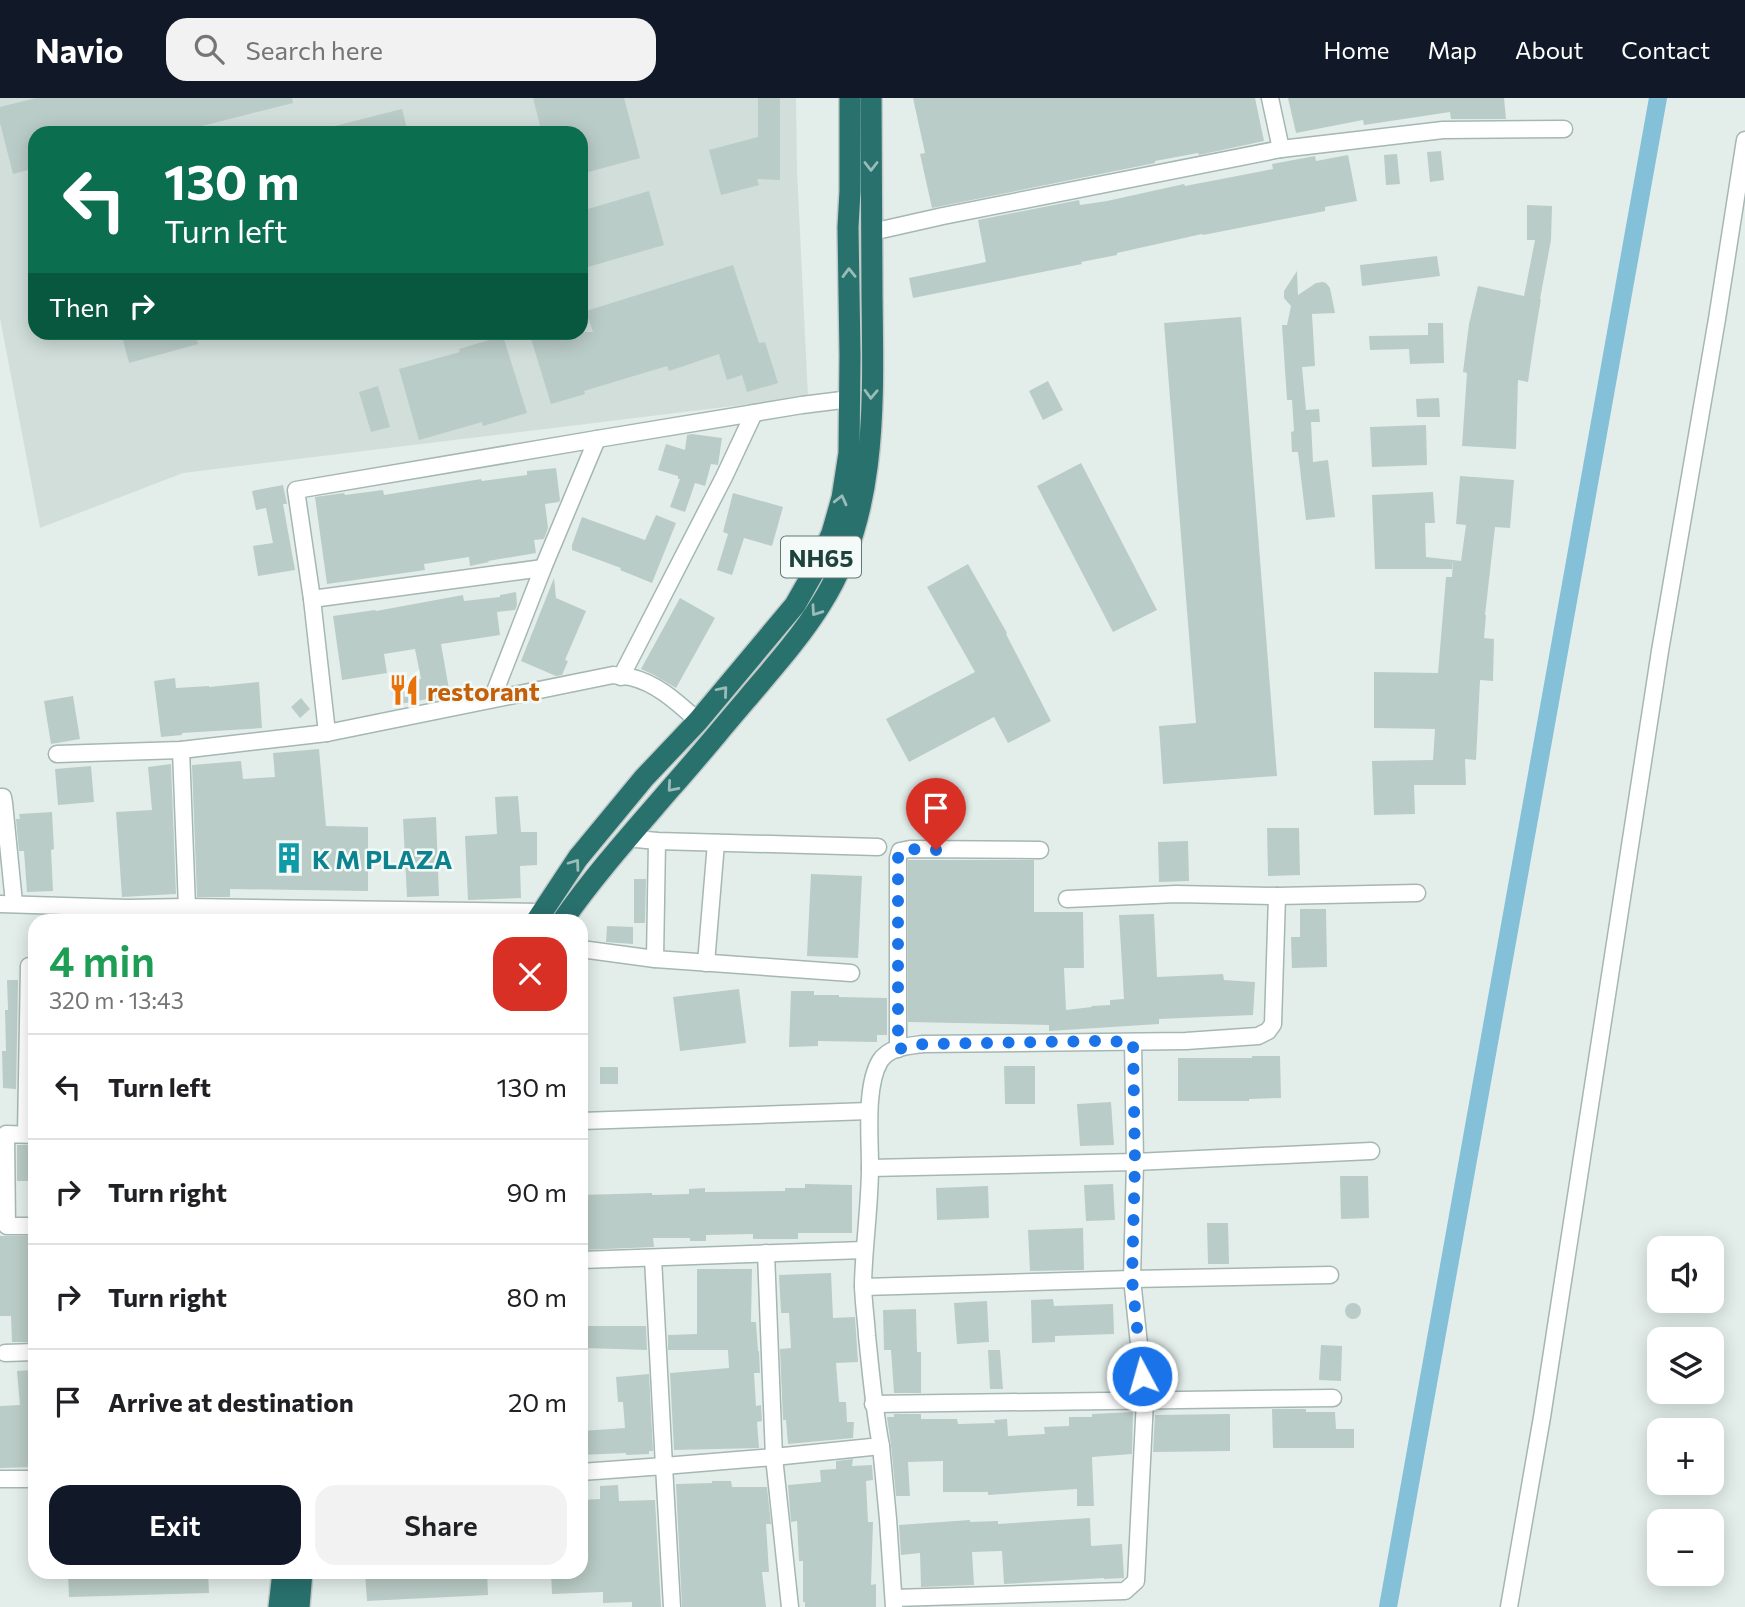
<!DOCTYPE html>
<meta charset="utf-8">
<style>
body{margin:0;font-family:Commissioner,sans-serif;background:#f2f2f2;color:#202124;height:100vh;display:flex;flex-direction:column;font-size:26px;white-space:nowrap}
*{box-sizing:border-box;margin:0}
p{font-size:23px;color:#757577}
.icon{flex:none;width:38px;height:38px;fill:none;stroke:currentColor;stroke-width:2;stroke-linecap:round;stroke-linejoin:round}
.map{position:relative;flex:1;overflow:hidden}
.panel{position:absolute;left:28px;top:816px;width:560px;height:665px;display:flex;flex-direction:column;background:#fff;border-radius:21px;box-shadow:0 4px 18px #0003}
.panel>*{flex:none}
.guide{position:absolute;left:28px;top:28px;width:560px;height:214px;border-radius:21px;box-shadow:0 4px 18px #0003;background:#0b6e4f;color:#fff;overflow:hidden}
.buttons{position:absolute;left:1647px;top:1138px;display:grid;gap:14px}
.buttons a{display:grid;place-items:center;width:77px;height:77px;border-radius:14px;background:#fff;box-shadow:0 4px 18px #0003;font-size:35px}
.pin{position:absolute;display:grid;place-items:center;width:60px;height:60px;color:#fff;margin:-72px -30px;border-radius:50% 50% 50% 0;rotate:-45deg;box-shadow:0 0 7px #0007}
.pin .icon{rotate:45deg}
.me{position:absolute;width:77px;margin:-38px;rotate:354deg;stroke-linejoin:round;filter:drop-shadow(0 0 5px #0008)}
.turn{display:flex;align-items:center;gap:24px;height:147px;padding:0 21px;font-size:32px}
.turn .icon{width:91px;height:91px;stroke-width:2.5}
.turn b{display:block;font-size:49px;line-height:60px}
.then{display:flex;align-items:center;height:66px;padding:0 21px;background:#0003;gap:14px;font-size:26px}
.round{display:grid;place-items:center;flex:none;width:74px;height:74px;border-radius:21px;background:#f2f2f2}
.head{display:flex;align-items:center;justify-content:space-between;height:119px;padding:0 21px}
h1{font-size:42px;font-weight:600;line-height:52px;color:#1e9e55}
.primary-button{display:flex;gap:14px;margin-top:auto;padding:14px 21px}
.primary-button a{flex:1;height:80px;border-radius:21px;background:#111827;color:#fff;font-size:28px;font-weight:600;line-height:80px;text-align:center}
.primary-button a+a{background:#f2f2f2;color:#202124}
ul{padding:0;list-style:none}
li{display:flex;align-items:center;gap:21px;height:105px;padding:0 21px;border-top:2px solid #e0e0e0}
li div{flex:1}
li b{display:block;font-size:26px}
li em{font-style:normal}
header{display:flex;align-items:center;gap:42px;box-sizing:border-box;height:98px;padding:0 35px;background:#111827;color:#fff}
header strong{font-size:33px}
nav{display:flex;gap:38px;margin-inline-start:auto;font-size:24px}
.search{width:490px;height:63px;background:#f2f2f2;display:flex;align-items:center;gap:18px;box-sizing:border-box;padding:0 24px;border-radius:21px;color:#757577;font-size:26px}
.map>svg:first-child{display:block}
</style>
<header>
<strong>Navio</strong>
<div class="search"><svg class="icon" aria-label="search" viewBox="0 0 24 24"><circle cx="10" cy="10" r="6"/><path d="M15 15l6 6"/></svg>Search here</div>
<nav><a>Home</a><a>Map</a><a>About</a><a>Contact</a></nav>
</header>
<div class="map">
<svg width="1745" height="1509" viewBox="0 0 1745 1509">
<rect width="100%" height="100%" fill="#e3eeeb"/>
<!-- built -->
<path fill="#d1deda" fill-rule="evenodd" d="M0,0H796L797,73L808,299L183,375L40,430L0,220ZM35,35H581V234H35Z"/>
<g fill="none" stroke-linecap="round" stroke-linejoin="round">
<!-- canal -->
<polyline stroke="#85c0d9" stroke-width="18" points="1388,1509 1658,0"/>
</g>
<!-- building -->
<g fill="#baccc7">
<polygon points="36,0 292,0 293,5 174,35 35,35 35,70 13,76 0,25 0,9"/>
<polygon points="533,0 624,0 640,60 581,76 581,35 542,35"/>
<polygon points="758,0 780,0 780,82 757,81 759,87 721,97 709,52 758,39"/>
<polygon points="913,0 1255,0 1264,43 1199,57 1198,55 1155,63 1155,65 932,110 920,56 925,55"/>
<polygon points="1288,0 1504,0 1506,21 1451,21 1450,14 1364,27 1363,22 1296,35"/>
<polygon points="402,11 408,35 327,35 327,30"/>
<polygon points="1441,53 1444,82 1430,84 1427,54"/>
<polygon points="1397,56 1400,86 1386,87 1384,57"/>
<polygon points="1348,57 1357,103 1325,109 1325,113 1203,137 1202,136 1117,155 1117,157 1081,164 1082,166 913,200 909,180 986,164 978,122 1079,102 1080,107 1107,103 1184,86 1185,88 1273,71 1272,66 1315,58 1316,63"/>
<polygon points="649,93 664,147 581,171 581,113"/>
<polygon points="1527,107 1552,108 1551,142 1540,201 1541,201 1535,236 1528,284 1518,282 1516,351 1462,348 1467,275 1463,274 1469,226 1478,188 1524,198 1535,142 1527,142"/>
<polygon points="1437,158 1440,178 1362,188 1360,167"/>
<polygon points="733,167 759,245 765,244 778,285 747,294 742,277 727,282 719,256 669,273 667,268 584,293 585,296 551,306 529,234 593,234 586,213"/>
<polygon points="1297,173 1298,197 1316,185 1323,184 1326,185 1330,190 1335,215 1312,216 1315,268 1302,269 1306,312 1319,311 1320,324 1311,324 1313,364 1328,362 1335,419 1306,422 1298,354 1292,354 1291,334 1294,333 1292,302 1287,302 1282,227 1287,227 1291,208 1284,200 1284,193"/>
<polygon points="1241,219 1277,678 1163,686 1159,628 1196,625 1164,225"/>
<polygon points="1428,225 1443,225 1444,265 1410,266 1409,251 1370,252 1369,238 1428,237"/>
<polygon points="121,234 195,234 198,246 129,265"/>
<polygon points="503,238 527,315 483,328 482,324 419,342 399,271 460,254 459,251"/>
<polygon points="1048,283 1063,312 1043,322 1029,293"/>
<polygon points="378,288 390,329 371,334 359,294"/>
<polygon points="1439,300 1440,319 1417,319 1416,301"/>
<polygon points="1426,327 1427,367 1372,369 1370,329"/>
<polygon points="692,336 722,340 718,367 711,366 705,388 695,385 685,414 670,409 680,381 678,381 678,378 658,372 666,346 685,352 687,337"/>
<polygon points="1081,365 1157,512 1113,534 1037,388"/>
<polygon points="556,370 560,402 559,404 545,406 548,430 544,441 534,442 536,455 488,463 489,464 470,468 469,459 424,466 425,472 327,486 315,399 344,395 345,397 383,392 384,397 481,381 482,383 527,377 527,373"/>
<polygon points="1460,378 1514,382 1510,430 1495,429 1485,517 1486,517 1484,540 1494,541 1493,583 1480,582 1476,662 1465,661 1466,687 1414,687 1415,716 1374,717 1372,663 1433,662 1435,631 1374,630 1374,574 1438,575 1446,479 1452,479 1453,462 1461,463 1466,427 1456,426"/>
<polygon points="283,387 287,406 283,406 295,472 258,478 253,448 273,445 266,410 256,412 252,393"/>
<polygon points="1433,394 1435,425 1425,425 1426,459 1453,462 1452,471 1375,471 1372,397"/>
<polygon points="733,395 783,409 772,448 744,440 732,477 717,472 728,436 723,434"/>
<polygon points="656,417 676,425 652,485 620,472 621,470 572,452 572,447 582,419 645,442"/>
<polygon points="968,466 1007,535 1006,536 1051,623 1008,645 994,619 909,664 886,621 975,574 927,489"/>
<polygon points="554,480 556,500 586,513 565,562 568,563 562,577 556,578 521,563"/>
<polygon points="516,494 517,507 515,512 497,514 500,537 441,546 450,597 394,607 390,585 421,581 415,551 384,556 387,575 342,582 333,518 375,512 376,513 463,497 464,503 500,499 500,497"/>
<polygon points="680,500 715,520 676,590 654,577 641,571"/>
<polygon points="175,580 176,590 209,588 209,589 259,584 262,630 182,635 182,637 161,639 154,583"/>
<polygon points="73,598 80,641 51,646 44,603"/>
<polygon points="301,600 310,611 300,620 291,609"/>
<polygon points="319,651 326,728 368,729 368,793 230,791 230,799 197,799 192,667 241,663 243,681 275,679 273,655"/>
<polygon points="171,666 176,796 122,799 116,714 152,712 148,669"/>
<polygon points="91,668 94,704 58,707 55,671"/>
<polygon points="518,698 521,734 537,734 537,767 520,768 521,800 468,802 465,738 497,736 495,699"/>
<polygon points="52,714 54,751 51,752 53,793 27,794 24,753 19,753 16,721 20,721 19,716"/>
<polygon points="436,719 439,798 407,799 403,721"/>
<polygon points="1267,730 1299,730 1300,777 1268,778"/>
<polygon points="1188,743 1189,783 1159,784 1158,744"/>
<polygon points="908,762 1034,762 1034,814 1083,814 1084,870 1064,870 1066,912 1092,909 1091,908 1110,907 1110,902 1124,901 1119,817 1154,816 1157,879 1223,876 1224,882 1255,884 1253,917 1159,921 1159,926 1049,933 1049,927 908,924"/>
<polygon points="811,776 862,778 858,860 807,858"/>
<polygon points="634,781 646,781 645,825 634,825"/>
<polygon points="1300,811 1326,811 1327,869 1292,870 1291,839 1300,839"/>
<polygon points="607,828 633,829 633,846 606,844"/>
<polygon points="7,882 18,882 16,991 3,990 2,953 6,953 5,912 8,912"/>
<polygon points="739,891 746,945 680,953 673,899"/>
<polygon points="791,893 814,893 814,897 839,897 839,899 887,900 887,937 877,937 877,944 818,943 818,948 789,949"/>
<polygon points="1252,958 1280,958 1281,1000 1249,1001 1249,1003 1178,1003 1178,960 1252,960"/>
<polygon points="1004,968 1035,968 1035,1006 1005,1006"/>
<rect x="600" y="969" width="18" height="17"/>
<polygon points="1111,1004 1114,1047 1080,1048 1077,1006"/>
<rect x="17" y="1047" width="18" height="36"/>
<polygon points="1340,1078 1368,1078 1369,1120 1341,1121"/>
<polygon points="805,1086 852,1087 852,1135 798,1135 798,1141 753,1141 753,1136 706,1137 706,1143 690,1143 690,1140 653,1140 654,1149 581,1152 581,1097 652,1095 652,1097 689,1096 689,1091 705,1090 705,1094 785,1093 785,1090 805,1090"/>
<polygon points="1113,1086 1115,1122 1086,1123 1084,1087"/>
<polygon points="988,1088 989,1120 937,1122 936,1090"/>
<polygon points="1207,1125 1228,1125 1229,1166 1208,1166"/>
<polygon points="1083,1130 1084,1172 1030,1173 1028,1132"/>
<polygon points="0,1138 33,1138 34,1166 31,1166 31,1244 12,1244 11,1218 0,1218"/>
<polygon points="697,1171 752,1171 751,1224 756,1224 758,1253 759,1253 760,1275 754,1275 756,1308 761,1307 762,1323 757,1324 759,1350 674,1352 670,1275 729,1270 728,1252 668,1252 668,1237 697,1236"/>
<polygon points="831,1175 833,1220 855,1219 858,1264 836,1265 839,1304 846,1304 847,1324 854,1324 853,1340 788,1346 786,1322 783,1322 780,1251 791,1250 789,1215 781,1215 779,1177"/>
<polygon points="1053,1201 1054,1208 1113,1206 1114,1236 1055,1238 1055,1244 1032,1245 1031,1202"/>
<polygon points="987,1203 989,1244 957,1246 954,1205"/>
<circle cx="1353" cy="1213" r="8"/>
<polygon points="916,1211 917,1254 921,1254 921,1295 894,1295 891,1252 884,1252 883,1212"/>
<polygon points="584,1228 646,1228 647,1252 584,1250"/>
<polygon points="1321,1247 1342,1248 1341,1283 1319,1282"/>
<polygon points="988,1252 1000,1252 1003,1291 990,1291"/>
<polygon points="33,1272 35,1297 35,1369 0,1370 0,1308 20,1307 17,1273"/>
<polygon points="649,1276 653,1353 649,1353 649,1356 626,1357 626,1355 581,1357 581,1333 625,1330 623,1304 618,1304 616,1279"/>
<polygon points="1272,1311 1306,1311 1306,1314 1335,1314 1336,1331 1354,1331 1354,1350 1273,1350"/>
<polygon points="1133,1314 1132,1356 1092,1359 1094,1408 1077,1408 1077,1391 988,1397 988,1394 943,1394 943,1363 908,1364 910,1398 896,1398 891,1347 887,1319 894,1319 894,1316 921,1316 921,1321 957,1321 958,1326 995,1325 994,1322 1007,1321 1008,1338 1045,1336 1044,1329 1069,1328 1069,1319 1092,1319 1092,1316"/>
<polygon points="1230,1316 1230,1353 1153,1354 1155,1317"/>
<polygon points="853,1361 852,1368 872,1367 873,1382 866,1383 868,1424 873,1424 871,1487 876,1486 876,1509 805,1509 805,1504 803,1504 803,1463 799,1463 797,1423 791,1424 788,1387 821,1384 820,1372 836,1371 836,1363"/>
<polygon points="712,1383 731,1383 732,1389 767,1389 771,1426 766,1426 769,1474 762,1474 766,1509 682,1509 676,1386 712,1385"/>
<polygon points="618,1387 619,1403 655,1402 661,1509 632,1509 632,1504 603,1505 603,1494 552,1496 551,1474 581,1474 581,1402 600,1401 600,1388"/>
<polygon points="1090,1420 1091,1448 1122,1446 1124,1480 1104,1481 1104,1480 1004,1486 1002,1453 972,1454 974,1487 921,1489 920,1455 901,1457 899,1427 970,1422 970,1424 998,1423 998,1426"/>
<polygon points="68,1474 208,1474 209,1495 69,1499"/>
<polygon points="365,1474 487,1474 488,1497 367,1503"/>
</g>
<g fill="none" stroke-linecap="round" stroke-linejoin="round">
<defs>
<g id="minor">
<polyline points="1270,0 1281,51"/>
<polyline points="872,134 943,118 1281,51 1443,32 1564,31"/>
<polyline points="597,341 802,307 850,301"/>
<polyline points="312,501 543,470"/>
<polyline points="621,579 724,379 754,315"/>
<polyline points="327,635 312,501 296,392 597,341 543,470 492,601"/>
<polyline points="181,652 187,809"/>
<path d="M57,656L181,652L327,635L613,577C619,578 625,578 630,579C657,585 678,605 698,623"/>
<polyline points="0,699 3,699 4,705 14,805"/>
<polyline points="626,740 657,743 878,749"/>
<polyline points="1067,801 1176,796 1277,798 1417,795"/>
<polyline points="0,806 127,810 187,809 541,814"/>
<polyline points="581,851 655,861 851,875"/>
<polyline points="655,861 657,743"/>
<polyline points="706,865 716,745"/>
<polyline points="898,951 898,760 900,753 910,751 1040,752"/>
<polyline points="581,1023 869,1013"/>
<polyline points="26,1036 29,868 35,868"/>
<polyline points="35,1037 6,1036 7,1128 35,1128"/>
<polyline points="870,1070 1135,1064 1371,1053"/>
<polyline points="766,1155 774,1359 790,1509"/>
<path d="M653,1160L664,1368L774,1359L881,1348C874,1312 871,1275 867,1238C866,1220 863,1202 863,1185C864,1146 870,1107 870,1068C870,1039 865,988 880,963C889,949 908,948 923,946L1186,943L1258,938L1268,933L1273,926L1277,798"/>
<polyline points="581,1162 864,1152"/>
<polyline points="863,1189 1132,1181 1330,1177"/>
<polyline points="5,1255 35,1254"/>
<polyline points="873,1306 1333,1300"/>
<polyline points="881,1348 888,1421 894,1509"/>
<polyline points="581,1374 664,1368 672,1509"/>
<polyline points="0,1381 35,1381"/>
<polyline points="894,1500 1125,1493 1136,1483 1145,1302 1132,1181 1135,1064 1133,944"/>
<polyline points="1509,1509 1542,1319 1660,553 1717,221 1745,42"/>
</g>
<g id="highway">
<polyline points="537,822 578,760 644,680 698,623 795,507 816,470 832,435 842,400 849,355 850,257 848,129 850,93 850,0"/>
<path d="M563,822C596,775 633,734 670,691C696,662 721,631 746,602C772,571 800,540 821,506C879,415 873,300 872,196C872,131 871,65 871,0"/>
<polyline points="279,1509 283,1474"/>
<polyline points="299,1509 302,1474"/>
</g>
</defs>
<!-- minor casing -->
<use href="#minor" stroke="#a5b7b3" stroke-width="19"/>
<!-- highway casing -->
<use href="#highway" stroke="#c1cac9" stroke-width="24"/>
<!-- minor -->
<use href="#minor" stroke="#fff" stroke-width="16"/>
<!-- highway -->
<use href="#highway" stroke="#29716d" stroke-width="21"/>
</g>
<!-- one-way arrows -->
<defs><path id="oneway-chevron" d="M-2-3.5L2.5 0L-2 3.5" fill="none" stroke-width="1.6" stroke-linecap="round" stroke-linejoin="round" transform="scale(1.75)"/></defs>
<g stroke="#99bcb9">
<use href="#oneway-chevron" transform="translate(871 68) rotate(90)"/>
<use href="#oneway-chevron" transform="translate(849 175) rotate(-91)"/>
<use href="#oneway-chevron" transform="translate(871 296) rotate(92)"/>
<use href="#oneway-chevron" transform="translate(841 402) rotate(-76)"/>
<use href="#oneway-chevron" transform="translate(816 513) rotate(125)"/>
<use href="#oneway-chevron" transform="translate(723 593) rotate(-50)"/>
<use href="#oneway-chevron" transform="translate(672 689) rotate(131)"/>
<use href="#oneway-chevron" transform="translate(575 766) rotate(-54)"/>
</g>
<g fill="none" stroke-linecap="round" stroke-linejoin="round">
<!-- route -->
<polyline stroke="#1a73e8" stroke-width="12" stroke-dasharray="0 21.6" points="936,752 910,751 900,753 898,760 898,951 923,946 1100,943 1133,944 1135,1064 1132,1181 1142,1278"/>
</g>
<!-- icons -->
<defs>
<symbol id="restaurant-bare" viewBox="-9 -9 18 18"><path d="M-5-6h1v4h1v-4h1v4h1v-4h1v5L-1.5 .5V6h-2V.5L-5-1ZM5-6V6H3V1.5H1.5Q1.5-4 5-6Z" fill="#e8710a" stroke="#f4faf8" stroke-width="2.5" paint-order="stroke"/></symbol>
<symbol id="building-bare" viewBox="-9 -9 18 18"><path d="M-4-6H4V6H1V3H-1V6H-4ZM-2.5-4.3h1.7v1.8h-1.7ZM.8-4.3h1.7v1.8H.8ZM-2.5-1h1.7V.8h-1.7ZM.8-1h1.7V.8H.8Z" fill="#0f9aa8" stroke="#f4faf8" stroke-width="2.5" paint-order="stroke"/></symbol>
</defs>
<g fill-rule="evenodd">
<use href="#restaurant-bare" x="382" y="570" width="44" height="44"/>
<use href="#building-bare" x="267" y="738" width="44" height="44"/>
</g>
<g text-anchor="middle" dominant-baseline="central" stroke-width="5" stroke-linejoin="round" paint-order="stroke">
<!-- shield labels -->
<rect fill="#f4faf8" stroke="#607975" stroke-width="2" x="781" y="438.5" width="80" height="41" rx="5"/>
<g font-size="24" font-weight="bold" fill="#20423d">
<text x="821" y="459">NH65</text>
</g>
<!-- food labels -->
<g font-size="26" font-weight="bold" fill="#c56008" stroke="#f4faf8" text-anchor="start">
<text x="427" y="592">restorant</text>
</g>
<!-- culture labels -->
<g font-size="26" font-weight="bold" fill="#0d838f" stroke="#f4faf8" text-anchor="start">
<text x="312" y="760">K M PLAZA</text>
</g>
</g>
</svg>
<div class="buttons">
<a><svg class="icon" aria-label="sound" viewBox="0 0 24 24"><path d="M4 9h4l5-4v14l-5-4H4zM17 9q2 3 0 6"/></svg></a>
<a><svg class="icon" aria-label="layers" viewBox="0 0 24 24"><path d="M12 4l9 5-9 5-9-5zM3 14l9 5 9-5"/></svg></a>
<a>+</a>
<a>−</a>
</div>
<div class="pin" style="left:936px;top:752px;background:#d93025"><svg class="icon" aria-label="arrive" viewBox="0 0 24 24"><path d="M6 21V4h12l-3 4 3 4H6"/></svg></div>
<svg class="me" style="left:1142px;top:1278px" viewBox="-20 -20 40 40"><circle r="17" fill="#1a73e8" stroke="#fff" stroke-width="3"/><path d="M0-11L8 9 0 5-8 9z" fill="#fff"/></svg>
<div class="guide">
<div class="turn"><svg class="icon" aria-label="left" viewBox="0 0 24 24"><path d="M17 20v-9H6M10 6l-5 5 5 5"/></svg><div><b>130 m</b>Turn left</div></div>
<div class="then">Then<svg class="icon" aria-label="right" viewBox="0 0 24 24"><path d="M7 20v-9h11M14 6l5 5-5 5"/></svg></div>
</div>
<section class="panel">
<div class="head"><div><h1>4 min</h1><p>320 m · 13:43</p></div><a class="round" style="background:#d93025;color:#fff"><svg class="icon" aria-label="close" viewBox="0 0 24 24"><path d="M6 6l12 12M18 6L6 18"/></svg></a></div>
<ul>
<li><svg class="icon" aria-label="left" viewBox="0 0 24 24"><path d="M17 20v-9H6M10 6l-5 5 5 5"/></svg><div><b>Turn left</b></div><em>130 m</em></li>
<li><svg class="icon" aria-label="right" viewBox="0 0 24 24"><path d="M7 20v-9h11M14 6l5 5-5 5"/></svg><div><b>Turn right</b></div><em>90 m</em></li>
<li><svg class="icon" aria-label="right" viewBox="0 0 24 24"><path d="M7 20v-9h11M14 6l5 5-5 5"/></svg><div><b>Turn right</b></div><em>80 m</em></li>
<li><svg class="icon" aria-label="arrive" viewBox="0 0 24 24"><path d="M6 21V4h12l-3 4 3 4H6"/></svg><div><b>Arrive at destination</b></div><em>20 m</em></li>
</ul>
<div class="primary-button"><a>Exit</a><a>Share</a></div>
</section>
</div>
